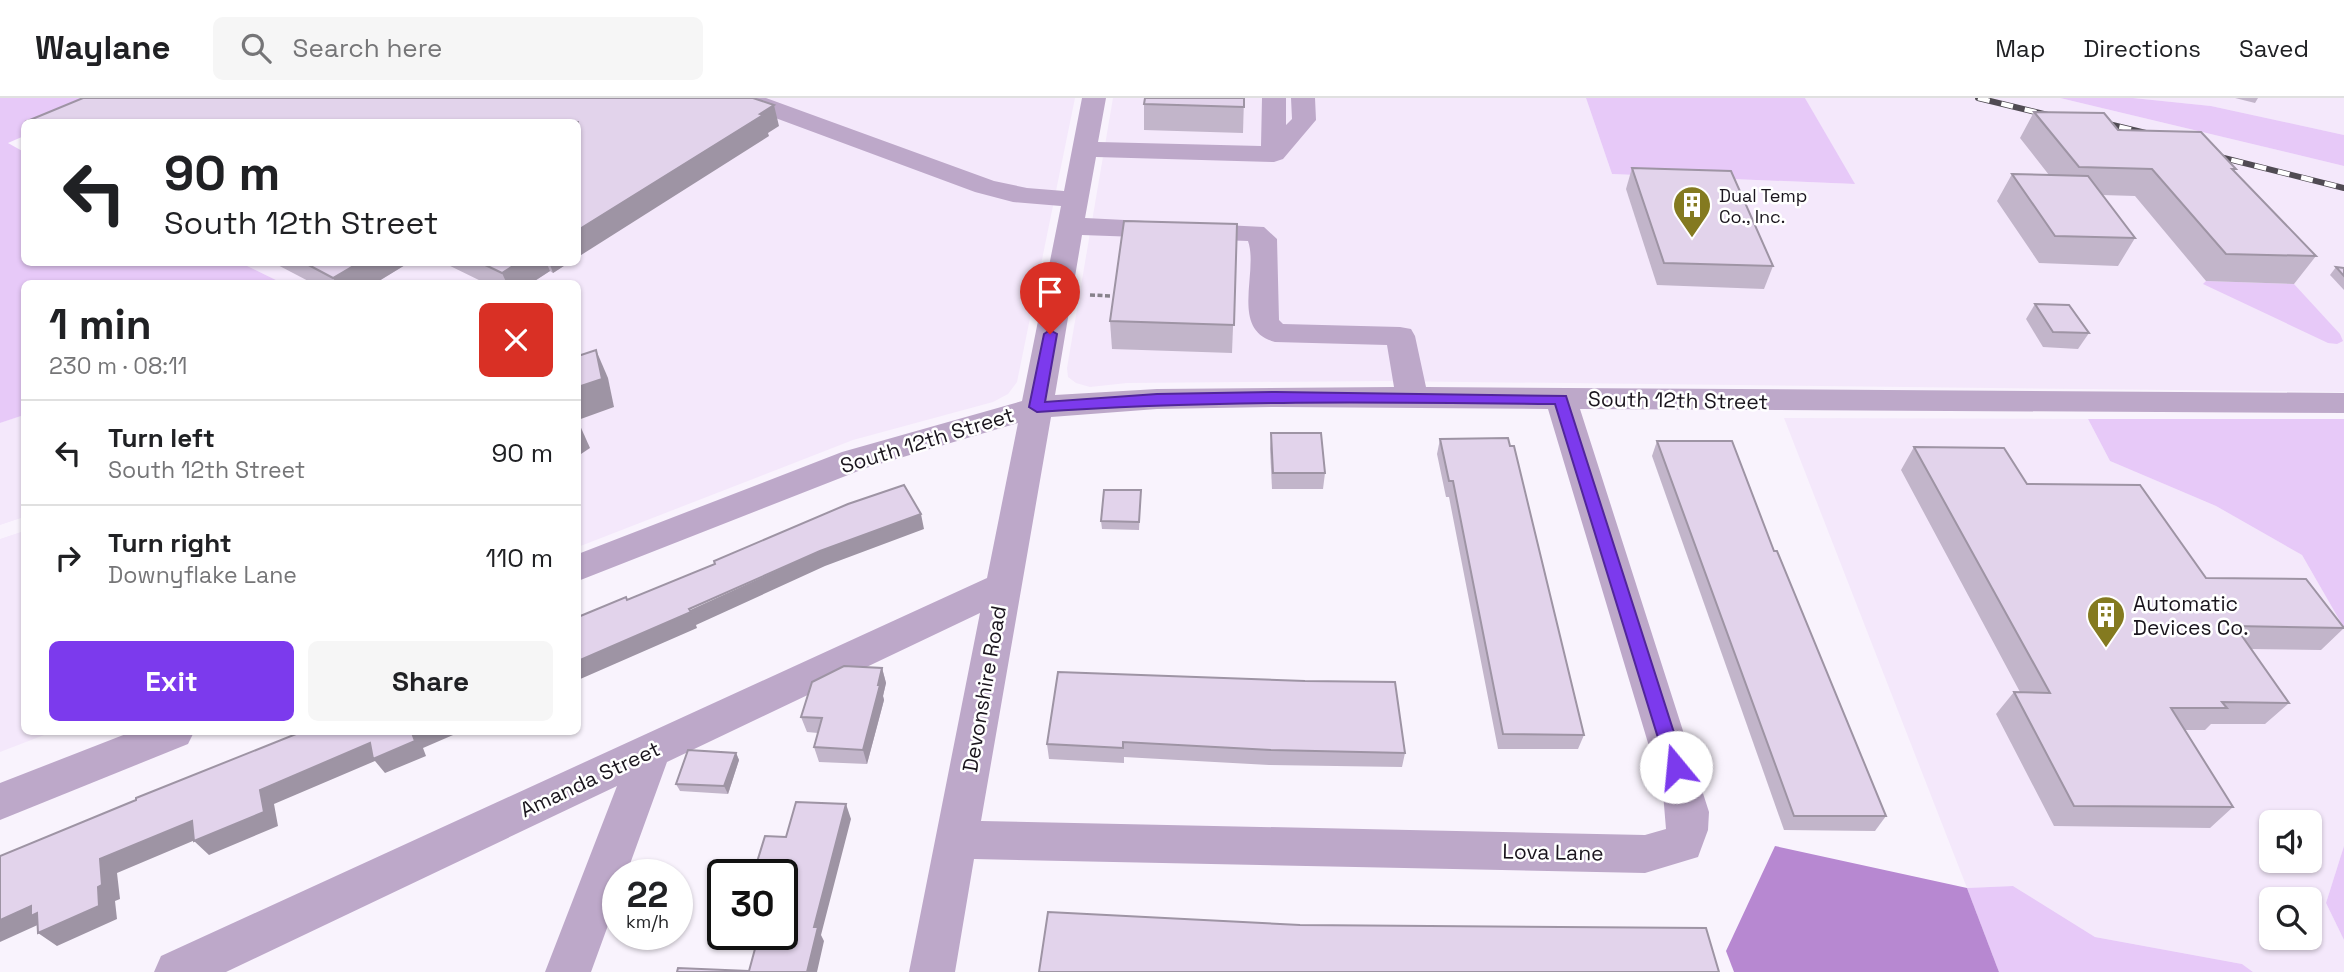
<!DOCTYPE html>
<meta charset="utf-8">
<style>
body{margin:0;font-family:"Space Grotesk",sans-serif;background:#f6f6f6;color:#202124;height:100vh;display:flex;flex-direction:column;font-size:26px;white-space:nowrap}
*{box-sizing:border-box;margin:0}
p{font-size:23px;color:#757577}
.icon{flex:none;width:38px;height:38px;fill:none;stroke:currentColor;stroke-width:2;stroke-linecap:round;stroke-linejoin:round}
.map{position:relative;flex:1;overflow:hidden}
.sheet{position:absolute;left:21px;top:182px;width:560px;height:455px;display:flex;flex-direction:column;background:#fff;border-radius:10px;box-shadow:0 2px 5px #0004}
.sheet>*{flex:none}
.top-card{position:absolute;left:21px;top:21px;width:560px;height:147px;border-radius:10px;box-shadow:0 2px 5px #0004;background:#fff;color:#202124;overflow:hidden}
.controls{position:absolute;left:2259px;top:712px;display:grid;gap:14px}
.controls a{display:grid;place-items:center;width:63px;height:63px;border-radius:10px;background:#fff;box-shadow:0 2px 5px #0004;font-size:35px}
.speed{position:absolute;left:602px;top:761px;display:flex;gap:14px;font-size:35px;font-weight:700;text-align:center}
.speed>*{display:grid;place-content:center;width:91px;height:91px;border-radius:50%;background:#fff;box-shadow:0 2px 5px #0004;line-height:1}
.speed small{font-size:18px;font-weight:400}
.speed .limit{border:4px solid #111;border-radius:10px;background:#fff;color:#111}
.pin{position:absolute;display:grid;place-items:center;width:60px;height:60px;color:#fff;margin:-72px -30px;border-radius:50% 50% 50% 0;rotate:-45deg;box-shadow:0 0 7px #0007}
.pin .icon{rotate:45deg}
.me{position:absolute;width:77px;margin:-38px;rotate:343deg;stroke-linejoin:round;filter:drop-shadow(0 0 5px #0008)}
.turn{display:flex;align-items:center;gap:24px;height:147px;padding:0 28px;font-size:32px}
.turn .icon{width:91px;height:91px;stroke-width:2.5}
.turn b{display:block;font-size:49px;line-height:60px}
.round{display:grid;place-items:center;flex:none;width:74px;height:74px;border-radius:10px;background:#f6f6f6}
.head{display:flex;align-items:center;justify-content:space-between;height:119px;padding:0 28px}
h1{font-size:42px;font-weight:700;line-height:52px}
.cta{display:flex;gap:14px;margin-top:auto;padding:14px 28px}
.cta a{flex:1;height:80px;border-radius:10px;background:#7c3aed;color:#fff;font-size:28px;font-weight:700;line-height:80px;text-align:center}
.cta a+a{background:#f6f6f6;color:#202124}
ul{padding:0;list-style:none}
li{display:flex;align-items:center;gap:21px;height:105px;padding:0 28px;border-top:2px solid #e0e0e0}
li div{flex:1}
li b{display:block;font-size:26px}
li em{font-style:normal}
header{display:flex;align-items:center;gap:42px;box-sizing:border-box;height:98px;padding:0 35px;background:#fff;border-bottom:2px solid #e0e0e0}
header strong{font-size:33px}
nav{display:flex;gap:38px;margin-inline-start:auto;font-size:24px}
.search{width:490px;height:63px;background:#f6f6f6;display:flex;align-items:center;gap:18px;box-sizing:border-box;padding:0 24px;border-radius:10px;color:#757577;font-size:26px}
.map>svg:first-child{display:block}
</style>
<header>
<strong>Waylane</strong>
<div class="search"><svg class="icon" aria-label="search" viewBox="0 0 24 24"><circle cx="10" cy="10" r="6"/><path d="M15 15l6 6"/></svg>Search here</div>
<nav><a>Map</a><a>Directions</a><a>Saved</a></nav>
</header>
<div class="map">
<svg width="2344" height="874" viewBox="0 0 2344 874">
<rect width="100%" height="100%" fill="#f9f3fd"/>
<!-- built -->
<g fill="#f4e8fb" fill-rule="evenodd">
<polygon points="109,0 1075,0 1017,284 1008,296 993,304 853,342 578,449 578,186 282,185 241,165 578,164 578,24 54,24"/>
<polygon points="1113,0 1586,0 1612,76 1854,86 1805,0 2060,0 2344,68 2344,294 1383,283 1127,285 1090,289 1076,285 1068,279 1067,270"/>
<polygon points="2133,0 2344,0 2344,37 2211,8"/>
<polygon points="24,317 24,419 0,427 0,325"/>
<path d="M1784,320L2088,321L2110,363L2216,408L2302,457L2344,530V748L2326,805L2344,842V874H2253L2242,866L2095,839L2013,788L1967,790ZM2272,724H2310V763H2272ZM2272,802H2310V840H2272Z"/>
<polygon points="24,433 24,634 52,634 0,654 0,441"/>
</g>
<!-- green -->
<g fill="#e7c9f8">
<polygon points="0,0 109,0 54,24 24,24 24,38 8,45 24,54 24,164 241,165 282,185 24,186 24,317 0,325"/>
<polygon points="1586,0 1805,0 1855,86 1612,76"/>
<polygon points="2060,0 2133,0 2211,8 2344,37 2344,68"/>
<polygon points="2206,183 2294,186 2340,236 2343,243 2337,246 2328,245 2203,186"/>
<polygon points="2088,321 2344,321 2344,530 2302,457 2216,408 2110,363"/>
<polygon points="2344,748 2344,842 2326,805"/>
<polygon points="2013,788 2095,839 2242,866 2253,874 1999,874 1967,790"/>
</g>
<!-- water -->
<polygon fill="#b788d1" points="1775,748 1967,790 1999,874 1734,874 1726,853"/>
<g fill="none" stroke-linecap="round" stroke-linejoin="round">
<!-- path -->
<polyline stroke="#87828b" stroke-width="3.5" stroke-dasharray="5 2.5" stroke-linecap="butt" points="1090,197 1111,198"/>
<!-- minor -->
<g fill="#bda8c9" fill-rule="evenodd">
<path d="M731,0H766L994,83L1027,90L1064,93L1082,0H1106L1098,44L1261,48L1262,0H1286V27L1292,21L1291,0H1315L1316,22L1283,61L1274,64L1096,59L1085,120L1264,129L1277,141L1279,222L1283,226L1400,229L1411,231L1415,238L1426,289L2344,295V315L1580,311L1709,714L1708,732L1698,759L1645,775L974,761L955,874H909L980,515L667,664L626,777H618V800L591,874H545L617,688L226,874H154L161,858L987,480L1018,325L866,370L578,483V456L842,354L1022,303L1061,108L1013,104L975,94L735,5ZM1082,137L1248,143C1259,174 1229,232 1275,244L1387,247L1394,289L1157,291L1055,297ZM1276,309L1548,311L1663,695L1666,731L1645,737L981,723L1051,319L1157,311Z"/>
<polygon points="131,634 194,634 188,646 0,722 0,685"/>
</g>
<defs>
<g id="rail">
<polyline points="1978,0 2052,18"/>
<polyline points="2096,23 2154,37"/>
<polyline points="2208,56 2344,90"/>
</g>
</defs>
<!-- rail casing -->
<use href="#rail" stroke="#504b53" stroke-width="6"/>
<!-- rail -->
<use href="#rail" stroke="#fff" stroke-width="4.5" stroke-dasharray="12" stroke-linecap="butt"/>
</g>
<!-- wall -->
<g fill="#c2b5ca">
<polygon points="1244,0 1243,35 1144,32 1144,6"/>
<polygon points="2235,0 2258,0 2255,5"/>
<polygon points="2034,14 2118,32 2236,71 2234,73 2316,158 2294,186 2206,183 2135,98 2102,97 2135,140 2118,168 2039,165 1997,103 2012,76 2049,77 2020,40"/>
<polygon points="1632,70 1773,168 1764,191 1657,187 1626,91"/>
<polygon points="1237,126 1232,255 1112,251 1110,223"/>
<polygon points="272,164 410,164 374,186 314,186"/>
<polygon points="442,164 570,164 553,175 550,173 530,186 487,186"/>
<polygon points="2336,169 2344,170 2344,192 2330,177"/>
<polygon points="2035,206 2089,235 2078,251 2043,249 2026,221"/>
<polygon points="1271,335 1325,375 1323,391 1272,391 1270,351"/>
<polygon points="1440,341 1584,637 1578,651 1498,651 1449,399 1446,399 1437,356"/>
<polygon points="1657,343 1774,453 1886,718 1875,733 1784,732 1652,358"/>
<polygon points="1914,349 2027,386 2206,480 2344,530 2321,552 2251,551 2289,605 2265,626 2211,626 2205,632 2185,632 2233,709 2210,730 2054,728 1996,616 2014,594 2020,594 1901,372"/>
<polygon points="1141,392 1139,432 1102,431 1101,423"/>
<polygon points="882,570 886,585 883,598 884,602 867,666 819,664 814,649 818,635 807,634 801,619"/>
<polygon points="1058,574 1405,655 1402,669 1269,667 1124,659 1124,665 1049,661 1047,646"/>
<polygon points="736,655 739,662 728,696 680,693 676,686"/>
</g>
<!-- shaded-wall -->
<g fill="#9e94a4">
<polygon points="774,7 779,28 768,35 769,38 578,159 578,132"/>
<polygon points="360,164 410,164 374,186 337,186 333,180"/>
<polygon points="519,164 546,164 550,173 530,186 507,186 502,175"/>
<polygon points="549,164 570,164 553,175"/>
<polygon points="596,252 608,280 614,309 578,322 578,289"/>
<polygon points="578,323 590,350 578,358"/>
<polygon points="921,416 924,431 825,468 696,527 697,530 578,582 578,563 820,453"/>
<polygon points="882,570 886,585 883,598 884,602 867,666 863,652"/>
<polygon points="415,634 460,634 423,650 426,658 385,675 375,663 274,706 278,728 209,757 194,743 260,692 370,645"/>
<polygon points="736,655 739,662 728,696 724,688"/>
<polygon points="846,706 851,721 821,837 824,843 817,874 807,874 814,829"/>
<polygon points="192,723 207,737 117,775 120,801 115,803 117,821 57,848 38,835 42,825 0,844 0,822 31,808 98,789 100,761"/>
</g>
<!-- building -->
<g fill="#e2d3eb" stroke="#9e94a4" stroke-width="2">
<polygon points="83,0 753,0 774,7 760,16 763,17 578,132 578,24 25,24"/>
<polygon points="1145,0 1244,0 1244,9 1144,6"/>
<polygon points="2034,14 2104,15 2118,32 2201,34 2236,71 2232,71 2316,158 2226,156 2152,71 2079,69"/>
<polygon points="1632,70 1731,73 1773,168 1664,165"/>
<polygon points="2012,76 2088,78 2135,140 2055,138"/>
<polygon points="1124,123 1237,126 1234,227 1110,223"/>
<polygon points="303,164 360,164 333,180"/>
<polygon points="479,164 519,164 502,175"/>
<polygon points="2336,169 2344,170 2344,178"/>
<polygon points="2035,206 2069,207 2089,235 2053,234"/>
<polygon points="596,252 602,281 578,289 578,258"/>
<polygon points="1271,335 1321,335 1325,375 1273,375"/>
<polygon points="1508,340 1510,348 1514,348 1584,637 1503,636 1453,383 1449,383 1440,341"/>
<polygon points="1657,343 1732,343 1774,453 1777,453 1886,718 1794,718"/>
<polygon points="1914,349 2004,350 2027,386 2140,387 2206,480 2306,481 2344,530 2235,528 2289,605 2222,604 2227,610 2171,610 2233,709 2074,708 2014,594 2050,595"/>
<polygon points="904,387 921,416 820,453 689,511 691,514 578,563 578,519 626,499 627,502 715,466 714,463 848,406"/>
<polygon points="1104,392 1141,392 1139,424 1101,423"/>
<polygon points="844,568 882,570 878,587 880,587 863,652 814,649 822,620 801,619 812,584"/>
<polygon points="1058,574 1305,583 1395,584 1405,655 1271,652 1123,644 1123,650 1047,646"/>
<polygon points="301,634 415,634 412,635 415,643 373,661 370,645 260,692 264,714 194,743 192,723 100,761 102,787 98,789 99,808 38,835 37,815 31,818 31,808 0,822 0,758 136,702 136,700"/>
<polygon points="688,652 736,655 724,688 676,686"/>
<polygon points="796,704 846,706 814,829 818,829 807,874 677,874 678,870 749,873 759,836 782,836 782,777 753,777 765,738 786,739"/>
<polygon points="1048,814 1300,827 1706,830 1719,874 1039,874"/>
</g>
<!-- route -->
<path fill="#7c3aed" stroke="#51269a" stroke-width="2" d="M1050,232L1057,236L1045,304L1157,296L1276,294L1566,298L1685,669L1683,674L1676,677L1670,674L1667,669L1555,306C1382,304 1210,302 1037,314L1029,309L1044,236Z"/>
<!-- icons -->
<defs>
<symbol id="building-pin" viewBox="-11 -11 22 30"><path d="M0 17L-7.5 6A9.5 9.5 0 1 1 7.5 6Z" fill="#847a20" stroke="#fff"/><path d="M-4-6H4V6H1V3H-1V6H-4ZM-2.5-4.3h1.7v1.8h-1.7ZM.8-4.3h1.7v1.8H.8ZM-2.5-1h1.7V.8h-1.7ZM.8-1h1.7V.8H.8Z" fill="#fff"/></symbol>
</defs>
<g fill-rule="evenodd">
<use href="#building-pin" x="1670" y="85" width="44" height="60"/>
<use href="#building-pin" x="2084" y="495" width="44" height="60"/>
</g>
<g text-anchor="middle" dominant-baseline="central" stroke-width="5" stroke-linejoin="round" paint-order="stroke">
<!-- far-poi labels -->
<g font-size="18" fill="#1a151d" stroke="#fff" text-anchor="start">
<text x="1719" y="97">Dual Temp<tspan x="1719" dy="21">Co., Inc.</tspan></text>
</g>
<!-- street labels -->
<g font-size="21" fill="#1a151d" stroke="#fff">
<text transform="translate(1678 302) rotate(1)">South 12th Street</text>
<text transform="translate(927 342) rotate(-17)">South 12th Street</text>
<text transform="translate(984 591) rotate(-80)">Devonshire Road</text>
<text transform="translate(590 681) rotate(-25)">Amanda Street</text>
<text transform="translate(1553 754) rotate(1)">Lova Lane</text>
</g>
<!-- poi labels -->
<g font-size="21" fill="#1a151d" stroke="#fff" text-anchor="start">
<text x="2133" y="505">Automatic<tspan x="2133" dy="24">Devices Co.</tspan></text>
</g>
</g>
</svg>
<div class="controls">
<a><svg class="icon" aria-label="sound" viewBox="0 0 24 24"><path d="M4 9h4l5-4v14l-5-4H4zM17 9q2 3 0 6"/></svg></a>
<a><svg class="icon" aria-label="search" viewBox="0 0 24 24"><circle cx="10" cy="10" r="6"/><path d="M15 15l6 6"/></svg></a>
</div>
<div class="speed"><div>22<small>km/h</small></div><div class="limit">30</div></div>
<div class="pin" style="left:1050px;top:236px;background:#d93025"><svg class="icon" aria-label="arrive" viewBox="0 0 24 24"><path d="M6 21V4h12l-3 4 3 4H6"/></svg></div>
<svg class="me" style="left:1676px;top:669px" viewBox="-20 -20 40 40"><circle r="19" fill="#fff"/><path d="M0-13L10 11 0 6-10 11z" fill="#7c3aed"/></svg>
<div class="top-card">
<div class="turn"><svg class="icon" aria-label="left" viewBox="0 0 24 24"><path d="M17 20v-9H6M10 6l-5 5 5 5"/></svg><div><b>90 m</b>South 12th Street</div></div>
</div>
<section class="sheet">
<div class="head"><div><h1>1 min</h1><p>230 m · 08:11</p></div><a class="round" style="background:#d93025;color:#fff"><svg class="icon" aria-label="close" viewBox="0 0 24 24"><path d="M6 6l12 12M18 6L6 18"/></svg></a></div>
<ul>
<li><svg class="icon" aria-label="left" viewBox="0 0 24 24"><path d="M17 20v-9H6M10 6l-5 5 5 5"/></svg><div><b>Turn left</b><p>South 12th Street</p></div><em>90 m</em></li>
<li><svg class="icon" aria-label="right" viewBox="0 0 24 24"><path d="M7 20v-9h11M14 6l5 5-5 5"/></svg><div><b>Turn right</b><p>Downyflake Lane</p></div><em>110 m</em></li>
</ul>
<div class="cta"><a>Exit</a><a>Share</a></div>
</section>
</div>
